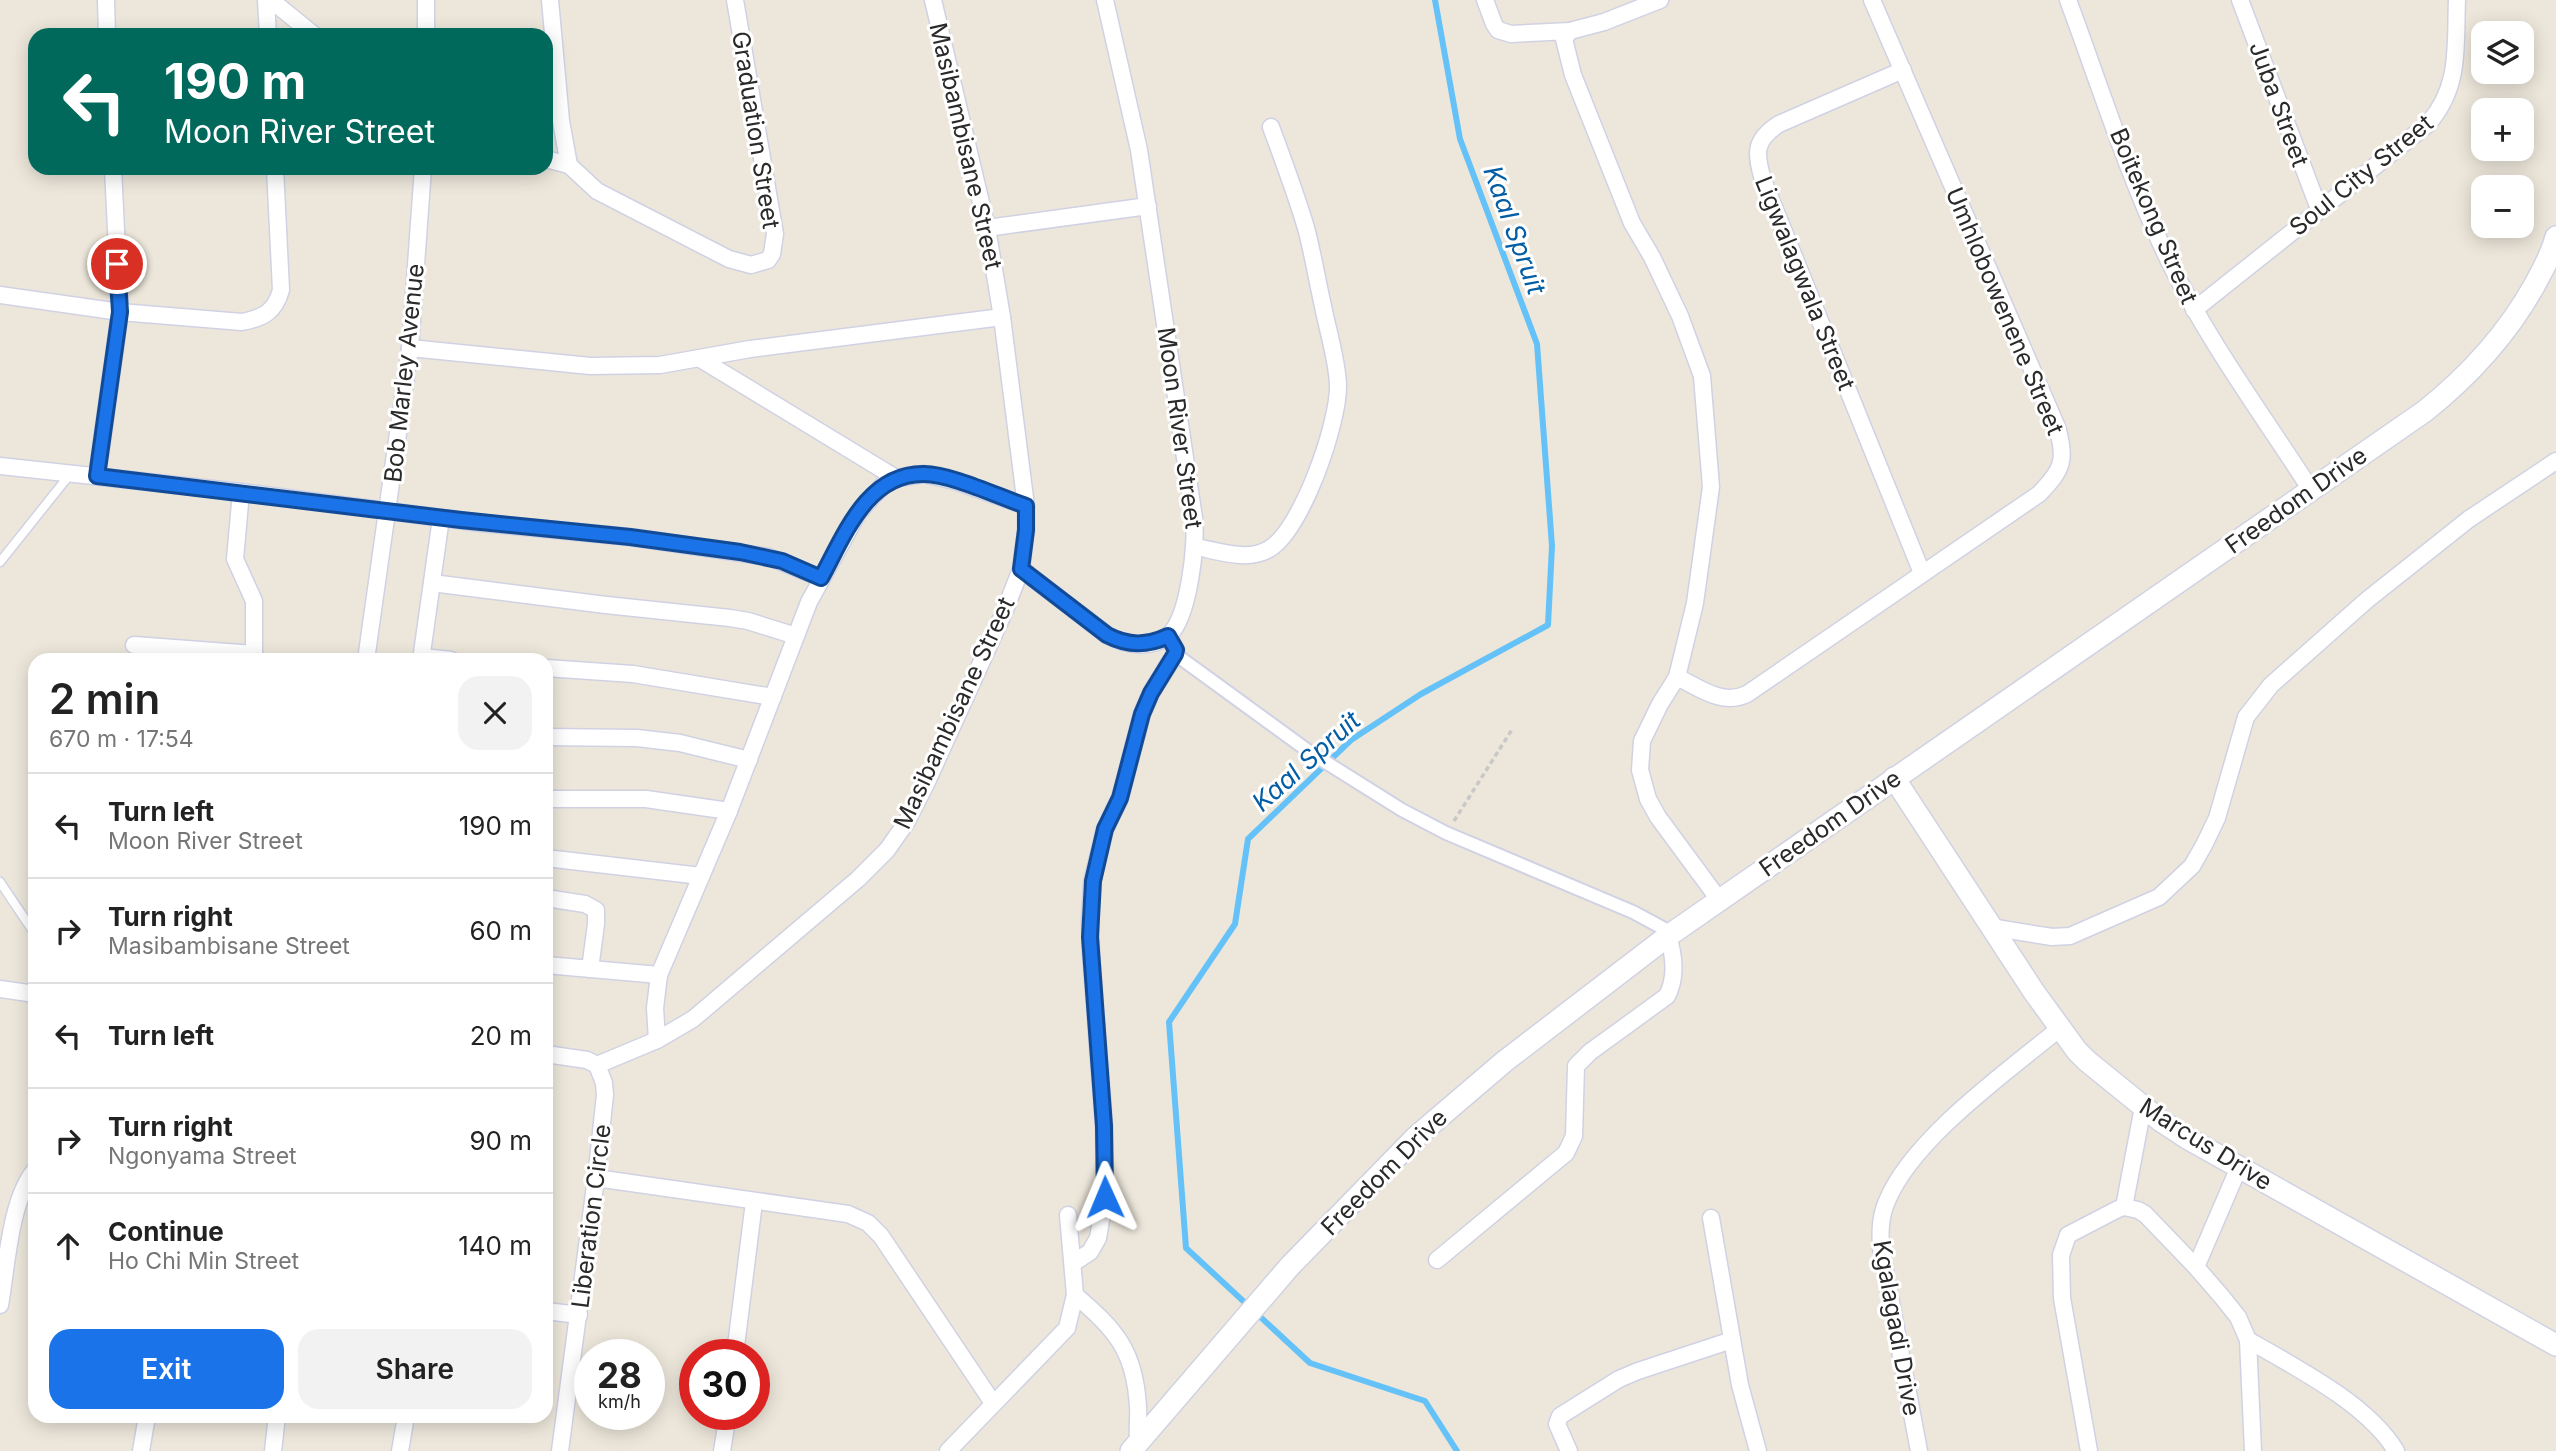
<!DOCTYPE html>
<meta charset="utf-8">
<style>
body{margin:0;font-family:Inter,sans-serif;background:#f2f2f2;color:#222;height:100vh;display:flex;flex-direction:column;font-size:26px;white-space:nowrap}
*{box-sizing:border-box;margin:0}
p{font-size:23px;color:#767676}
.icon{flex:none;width:38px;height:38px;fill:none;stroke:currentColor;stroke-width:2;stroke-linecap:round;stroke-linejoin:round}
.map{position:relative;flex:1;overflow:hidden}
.side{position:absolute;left:28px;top:653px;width:525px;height:770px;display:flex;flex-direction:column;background:#fff;border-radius:21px;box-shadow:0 4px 18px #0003}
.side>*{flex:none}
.hud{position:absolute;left:28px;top:28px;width:525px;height:147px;border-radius:21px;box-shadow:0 4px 18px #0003;background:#00695c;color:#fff;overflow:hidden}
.controls{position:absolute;left:2471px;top:21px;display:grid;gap:14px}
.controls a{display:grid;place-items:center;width:63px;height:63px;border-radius:14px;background:#fff;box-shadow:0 4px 18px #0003;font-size:35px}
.speed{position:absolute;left:574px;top:1339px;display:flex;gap:14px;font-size:35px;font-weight:700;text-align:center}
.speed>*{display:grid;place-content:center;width:91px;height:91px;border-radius:50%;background:#fff;box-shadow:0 4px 18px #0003;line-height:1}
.speed small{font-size:18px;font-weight:400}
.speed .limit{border:10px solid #d22;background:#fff;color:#111}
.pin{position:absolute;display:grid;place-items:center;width:60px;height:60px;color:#fff;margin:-30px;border:4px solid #fff;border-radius:50%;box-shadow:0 2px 7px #0007}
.me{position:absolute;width:77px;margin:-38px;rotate:359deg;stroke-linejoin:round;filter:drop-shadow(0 0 5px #0008)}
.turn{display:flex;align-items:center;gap:24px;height:147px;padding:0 21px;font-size:32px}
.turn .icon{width:91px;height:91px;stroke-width:2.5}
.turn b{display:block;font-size:49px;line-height:60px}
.round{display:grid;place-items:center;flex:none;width:74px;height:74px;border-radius:21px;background:#f2f2f2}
.overview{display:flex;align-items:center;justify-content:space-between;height:119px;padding:0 21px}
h1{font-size:42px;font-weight:600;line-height:52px}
.action{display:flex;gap:14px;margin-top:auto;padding:14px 21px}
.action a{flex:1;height:80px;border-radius:21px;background:#1a73e8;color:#fff;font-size:28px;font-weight:600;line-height:80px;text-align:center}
.action a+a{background:#f2f2f2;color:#222}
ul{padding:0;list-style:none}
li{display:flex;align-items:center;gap:21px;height:105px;padding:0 21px;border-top:2px solid #e0e0e0}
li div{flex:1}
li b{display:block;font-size:26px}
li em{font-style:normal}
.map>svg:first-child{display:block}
</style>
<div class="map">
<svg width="2556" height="1451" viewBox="0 0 2556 1451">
<rect width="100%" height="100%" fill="#ede7db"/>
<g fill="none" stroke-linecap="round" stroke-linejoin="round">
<!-- stream -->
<polyline stroke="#65c2f8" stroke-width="6" points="1435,0 1460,139 1537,344 1552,546 1548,625 1421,694 1351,740 1248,839 1235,924 1169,1022 1186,1248 1310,1363 1425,1401 1457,1451"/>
<defs>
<g id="service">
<polyline points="0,562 71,473"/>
<polyline points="0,882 35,934"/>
</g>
<polyline id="pedestrian" points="1175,654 1311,753 1402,810 1446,833 1633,912 1672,933"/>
<g id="minor">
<polyline points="106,0 107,35"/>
<polyline points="266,0 268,35"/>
<polyline points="271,0 314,35"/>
<polyline points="426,0 426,35"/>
<polyline points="550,0 561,121 569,165 597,191 729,259 751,265 768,260 772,254 775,234 735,0"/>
<polyline points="1485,0 1494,24 1498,30 1511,34 1570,31 1604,22 1660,0"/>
<path d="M2068,0C2100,86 2128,176 2168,259C2207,340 2262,414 2311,490"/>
<polyline points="2240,0 2319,209"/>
<polyline points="1570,31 1564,39 1573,75 1632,223 1652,257 1680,316 1702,376 1711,487 1695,603 1677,677 1660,704 1642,741 1640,770 1648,799 1658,817 1720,901"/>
<path d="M1903,70L1779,124C1754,140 1755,153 1763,180L1922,573"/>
<polyline points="546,159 569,165"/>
<polyline points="987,228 1148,206"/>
<path d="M0,295L120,312L242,322C263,318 275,312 281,290L275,168"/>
<path d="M2194,310L2428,124C2461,86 2455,47 2457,0"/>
<polyline points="410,348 590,366 660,365 750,349 1002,317"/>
<polyline points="702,360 896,478"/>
<polyline points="0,466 241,492 481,523 630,537 769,557 821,578"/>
<polyline points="97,476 120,312 113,168"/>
<polyline points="241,492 235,559 254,601 254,660"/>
<path d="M1196,547C1218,551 1248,562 1269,549C1302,530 1339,422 1338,385C1337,359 1328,332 1323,306C1317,280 1313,254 1306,228C1296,194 1283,160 1271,127"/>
<path d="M1021,569L1107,635C1125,645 1152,650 1169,635C1189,617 1197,543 1194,518L1139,150L1105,0"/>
<polyline points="432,583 606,605 730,618 748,621 796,636"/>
<polyline points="134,645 254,654"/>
<polyline points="422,657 451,660"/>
<polyline points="366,660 410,348 423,168"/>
<polyline points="421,660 441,518"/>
<polyline points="546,668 633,674 773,697"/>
<path d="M1677,677C1700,688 1722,706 1747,694L2039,494C2062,470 2067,461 2057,427L1872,0"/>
<polyline points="546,737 637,738 680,743 749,760"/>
<polyline points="546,799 646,799 729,811"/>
<polyline points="546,858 701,876"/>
<polyline points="546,898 585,904 596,910 596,924 590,969"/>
<polyline points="1990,927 2052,937 2070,936 2159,897 2192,866 2204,845 2217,818 2246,717 2271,685 2367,600 2469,519 2556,461"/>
<polyline points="546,965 659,975"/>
<polyline points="0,989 35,994"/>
<polyline points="657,1040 655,1008 659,975 729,811 809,602 858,513 884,484 896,478 924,474 955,481 1026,506"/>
<polyline points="546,1054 587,1060 597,1065"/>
<polyline points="597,1065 657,1040 693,1019 858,879 887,850 906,823 926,784 1005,610 1021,569 1026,530 1026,506 1002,317 987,228 933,0"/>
<polyline points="596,1178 848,1214 868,1223 881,1236 993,1403"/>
<polyline points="2124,1207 2143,1107"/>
<polyline points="1711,1218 1740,1385 1758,1451"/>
<path d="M1437,1260L1566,1153L1574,1136L1576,1066L1590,1052L1667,996C1677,977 1674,955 1668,936"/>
<polyline points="1073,1263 1090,1252 1098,1238 1105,1197 1104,1126 1091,954 1090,919 1092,882 1105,829 1120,798 1142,714 1151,693 1175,654 1176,650 1168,636"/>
<polyline points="2196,1267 2239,1167"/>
<path d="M1075,1295C1116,1330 1135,1351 1138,1407C1139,1420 1136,1433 1139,1445"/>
<path d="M0,1305C7,1265 10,1200 35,1170"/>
<polyline points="546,1311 579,1315"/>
<path d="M2248,1340C2295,1367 2368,1404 2396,1451"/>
<polyline points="735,1354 754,1202"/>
<polyline points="141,1451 147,1416"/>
<polyline points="273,1451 277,1416"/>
<polyline points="400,1451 406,1416"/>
<polyline points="560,1451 596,1178 605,1095 604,1083 597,1065"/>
<polyline points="722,1451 728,1414"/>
<polyline points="948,1451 1067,1328 1075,1295 1068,1215"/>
<polyline points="1569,1451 1557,1424 1560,1416 1619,1379 1638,1371 1732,1340"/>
<path d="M1919,1451L1881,1249C1880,1232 1880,1217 1887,1201C1913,1138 2007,1072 2060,1028"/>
<polyline points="2089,1451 2062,1298 2061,1255 2068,1235 2118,1209 2124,1207 2138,1210 2145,1214 2196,1267 2222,1297 2238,1317 2248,1340 2253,1451"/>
</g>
<g id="tertiary">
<polyline points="1894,778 2034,992 2077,1051 2087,1061 2161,1121 2187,1138 2556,1345"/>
<path d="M1131,1451L1290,1266L1416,1137L1505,1061L1668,936L2425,411C2470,375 2506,336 2534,286C2543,269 2551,256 2556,237"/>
</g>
</defs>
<!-- service casing -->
<use href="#service" stroke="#d0d2e4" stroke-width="11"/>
<!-- pedestrian casing -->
<use href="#pedestrian" stroke="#d0d2e4" stroke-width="16"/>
<!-- minor casing -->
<use href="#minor" stroke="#d0d2e4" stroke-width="19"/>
<!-- tertiary casing -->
<use href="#tertiary" stroke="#d0d2e4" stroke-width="24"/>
<!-- path -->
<polyline stroke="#c8c8c8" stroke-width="3.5" stroke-dasharray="5 3.5" stroke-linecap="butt" points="1454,821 1513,728"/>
<!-- service -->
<use href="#service" stroke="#fff" stroke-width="8"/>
<!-- pedestrian -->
<use href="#pedestrian" stroke="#fff" stroke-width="12"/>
<!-- minor -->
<use href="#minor" stroke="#fff" stroke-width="16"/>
<!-- tertiary -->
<use href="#tertiary" stroke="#fff" stroke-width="21"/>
</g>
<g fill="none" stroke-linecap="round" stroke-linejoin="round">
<defs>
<path id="route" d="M117,264L120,312L97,476L461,520L630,537L740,552L782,561L821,578C844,536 867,473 924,474C951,474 999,497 1026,506V530L1021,569L1107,635C1128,646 1147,646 1168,636L1176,650L1175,654L1151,693L1142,714L1120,798L1105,829L1093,881L1090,937L1104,1126L1105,1197"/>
</defs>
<!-- route casing -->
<use href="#route" stroke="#114b97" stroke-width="18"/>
<!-- route -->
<use href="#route" stroke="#1a73e8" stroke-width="12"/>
</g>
<g text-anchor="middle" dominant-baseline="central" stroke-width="6" stroke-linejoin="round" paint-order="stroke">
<!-- street labels -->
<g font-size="24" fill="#2a2a2a" stroke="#fff">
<text transform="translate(2279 104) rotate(70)">Juba Street</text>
<text transform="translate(756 130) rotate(81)">Graduation Street</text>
<text transform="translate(966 146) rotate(77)">Masibambisane Street</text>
<text transform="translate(2361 175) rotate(-39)">Soul City Street</text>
<text transform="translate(2154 216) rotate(67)">Boitekong Street</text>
<text transform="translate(1805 283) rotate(68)">Ligwalagwala Street</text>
<text transform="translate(2005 311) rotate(67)">Umhlobowenene Street</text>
<text transform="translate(404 373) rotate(-84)">Bob Marley Avenue</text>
<text transform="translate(1180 428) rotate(82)">Moon River Street</text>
<text transform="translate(2296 500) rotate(-35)">Freedom Drive</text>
<text transform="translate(954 713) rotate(-65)">Masibambisane Street</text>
<text transform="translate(1830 823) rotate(-35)">Freedom Drive</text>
<text transform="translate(2206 1144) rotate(32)">Marcus Drive</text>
<text transform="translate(1384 1172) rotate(-45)">Freedom Drive</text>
<text transform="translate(591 1216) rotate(-83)">Liberation Circle</text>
<text transform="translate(1897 1328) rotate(80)">Kgalagadi Drive</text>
</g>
<!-- water labels -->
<g font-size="26" font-style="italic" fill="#035da5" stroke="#fff">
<text transform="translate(1515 230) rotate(70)">Kaal Spruit</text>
<text transform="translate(1306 761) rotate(-42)">Kaal Spruit</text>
</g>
</g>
</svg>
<div class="controls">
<a><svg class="icon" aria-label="layers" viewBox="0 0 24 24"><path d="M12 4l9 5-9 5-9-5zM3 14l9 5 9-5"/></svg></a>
<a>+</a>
<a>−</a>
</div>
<div class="speed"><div>28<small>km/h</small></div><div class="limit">30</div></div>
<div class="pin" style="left:117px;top:264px;background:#d93025"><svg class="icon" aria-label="arrive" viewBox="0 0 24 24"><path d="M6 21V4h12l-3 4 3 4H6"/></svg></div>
<svg class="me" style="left:1105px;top:1197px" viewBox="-20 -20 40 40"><path d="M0-17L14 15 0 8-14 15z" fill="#1a73e8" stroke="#fff" stroke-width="4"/></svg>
<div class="hud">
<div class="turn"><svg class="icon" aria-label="left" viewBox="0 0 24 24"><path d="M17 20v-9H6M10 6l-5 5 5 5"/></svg><div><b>190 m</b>Moon River Street</div></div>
</div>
<section class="side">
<div class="overview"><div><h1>2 min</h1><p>670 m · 17:54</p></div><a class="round"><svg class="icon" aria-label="close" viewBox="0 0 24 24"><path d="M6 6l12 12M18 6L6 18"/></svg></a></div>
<ul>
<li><svg class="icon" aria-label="left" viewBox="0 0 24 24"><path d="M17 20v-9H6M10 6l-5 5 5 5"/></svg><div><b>Turn left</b><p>Moon River Street</p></div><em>190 m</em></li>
<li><svg class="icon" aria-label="right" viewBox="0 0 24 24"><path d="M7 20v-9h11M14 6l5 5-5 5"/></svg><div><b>Turn right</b><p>Masibambisane Street</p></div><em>60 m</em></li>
<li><svg class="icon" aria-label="left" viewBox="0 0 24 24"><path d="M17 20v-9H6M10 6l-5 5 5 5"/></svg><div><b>Turn left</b></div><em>20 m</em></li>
<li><svg class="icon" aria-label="right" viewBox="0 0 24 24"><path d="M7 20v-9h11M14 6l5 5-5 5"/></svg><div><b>Turn right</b><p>Ngonyama Street</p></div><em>90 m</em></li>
<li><svg class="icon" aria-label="ahead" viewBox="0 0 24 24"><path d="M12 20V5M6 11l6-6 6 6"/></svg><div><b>Continue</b><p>Ho Chi Min Street</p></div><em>140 m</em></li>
</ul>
<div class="action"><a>Exit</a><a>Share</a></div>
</section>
</div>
